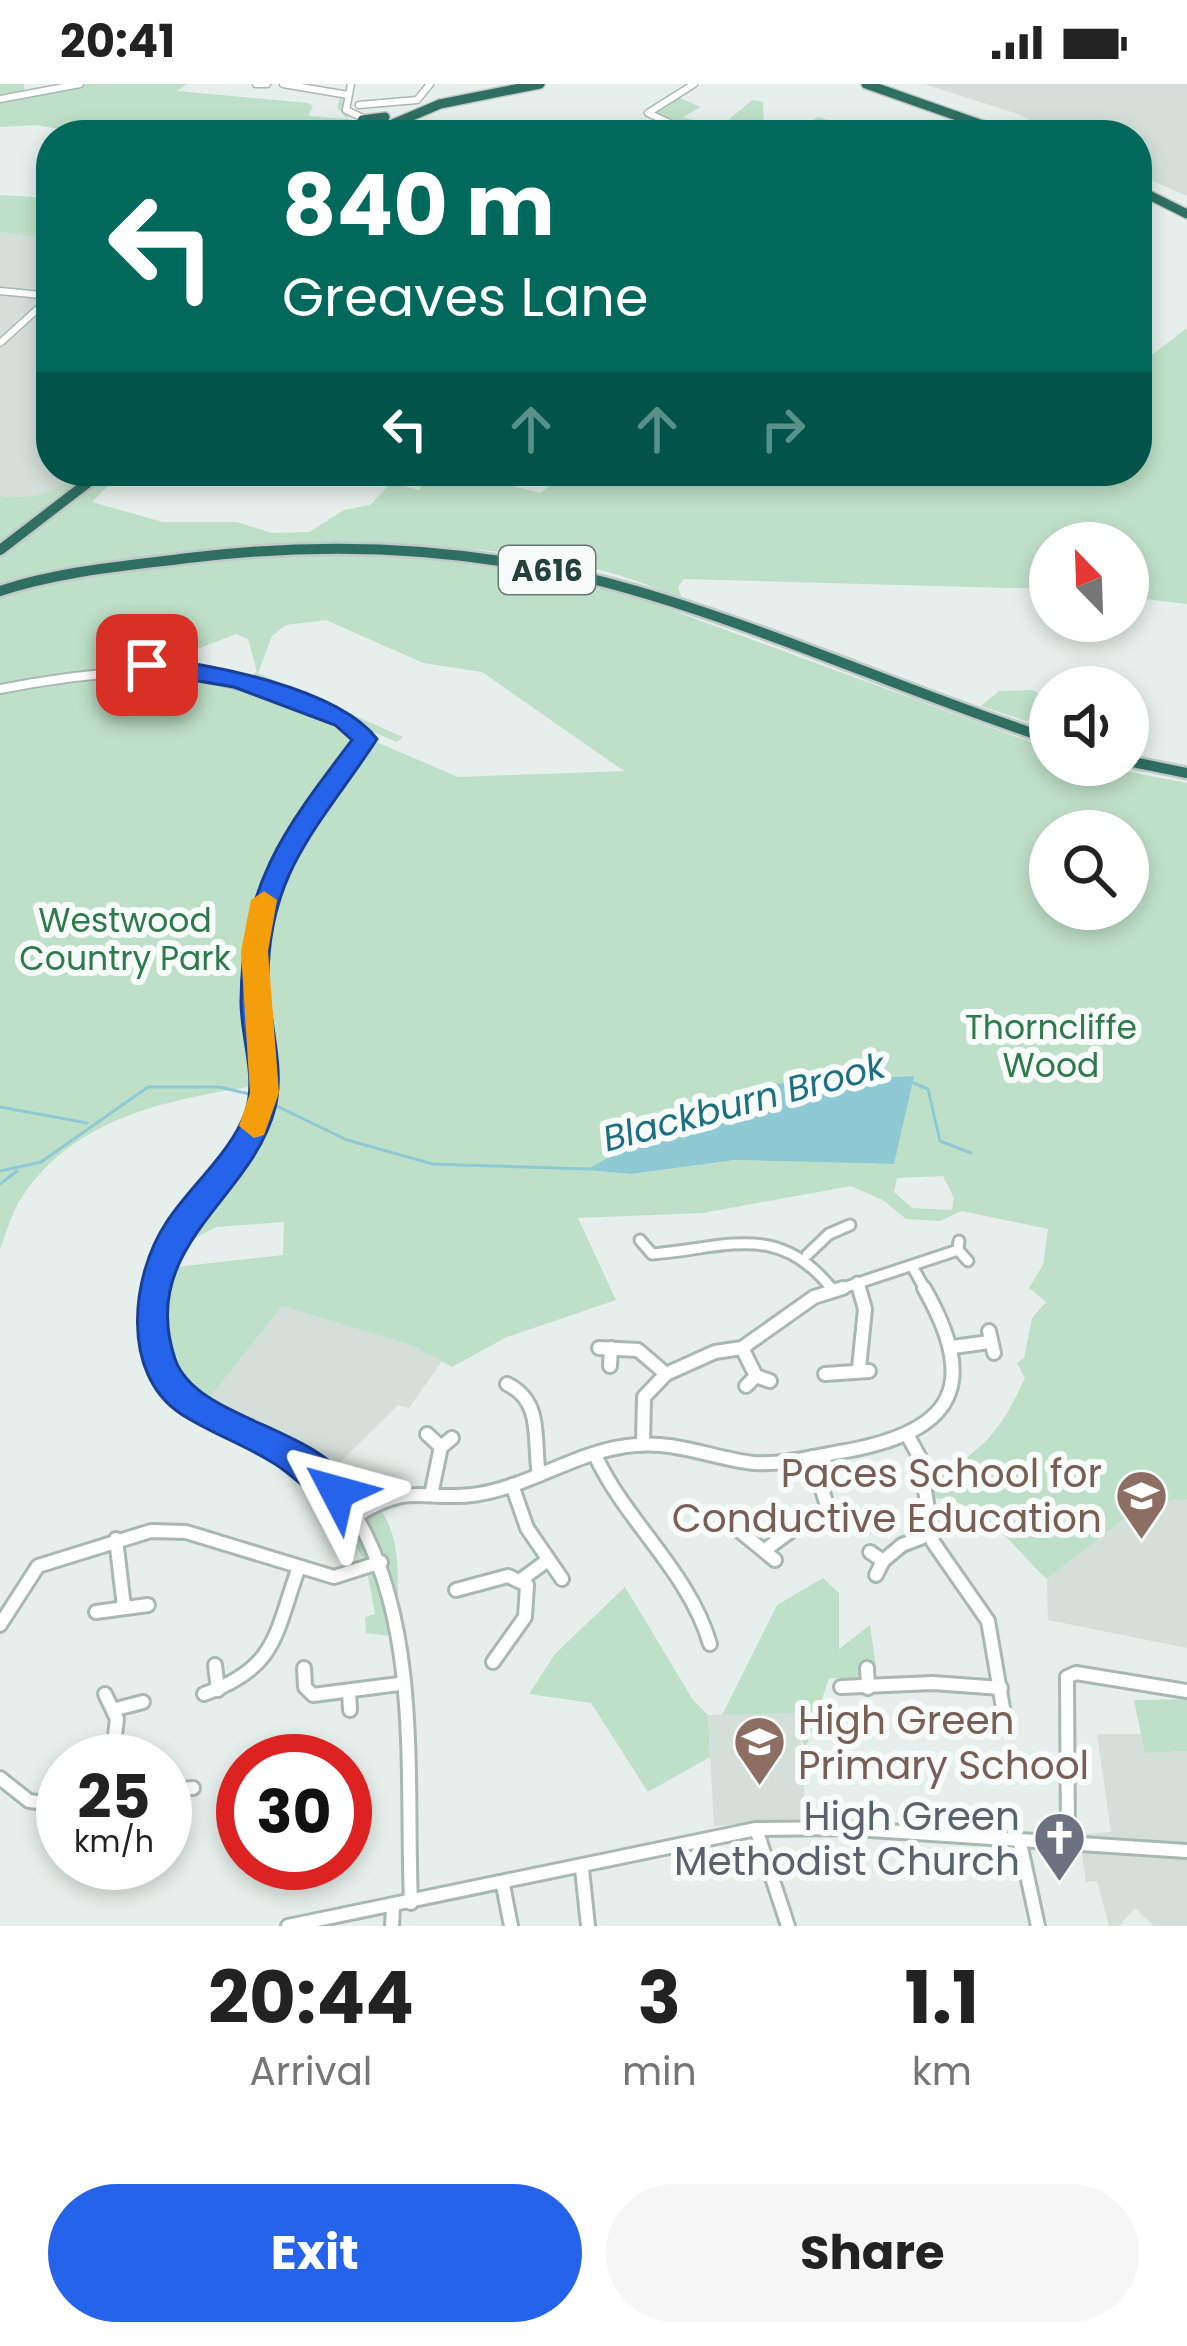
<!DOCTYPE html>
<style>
body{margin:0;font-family:Poppins,sans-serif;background:#f6f6f6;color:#222;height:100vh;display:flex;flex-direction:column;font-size:45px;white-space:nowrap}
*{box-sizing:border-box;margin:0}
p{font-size:39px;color:#767676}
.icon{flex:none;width:66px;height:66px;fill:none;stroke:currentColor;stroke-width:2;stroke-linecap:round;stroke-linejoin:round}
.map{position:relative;height:1842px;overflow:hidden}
.panel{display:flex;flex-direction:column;background:#fff;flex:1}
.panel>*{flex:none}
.banner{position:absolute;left:36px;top:36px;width:1116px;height:366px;border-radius:48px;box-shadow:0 6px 18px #0003;background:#00695c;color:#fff;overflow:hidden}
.needle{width:78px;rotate:337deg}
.tools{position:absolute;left:1029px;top:438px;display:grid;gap:24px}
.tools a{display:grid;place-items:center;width:120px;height:120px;border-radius:50%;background:#fff;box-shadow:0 6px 18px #0003;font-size:60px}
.speed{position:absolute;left:36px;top:1650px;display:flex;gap:24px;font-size:60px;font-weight:700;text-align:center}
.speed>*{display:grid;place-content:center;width:156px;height:156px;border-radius:50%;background:#fff;box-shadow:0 6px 18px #0003;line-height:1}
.speed small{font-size:30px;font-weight:400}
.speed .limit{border:18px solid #d22;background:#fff;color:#111}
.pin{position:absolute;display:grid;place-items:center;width:102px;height:102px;color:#fff;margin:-51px;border-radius:24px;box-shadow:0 6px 18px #0006}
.me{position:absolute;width:132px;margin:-66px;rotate:309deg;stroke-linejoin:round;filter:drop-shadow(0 0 9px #0008)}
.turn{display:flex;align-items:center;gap:42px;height:252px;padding:0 48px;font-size:54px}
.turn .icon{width:156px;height:156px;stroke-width:2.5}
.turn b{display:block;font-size:84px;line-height:102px}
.lanes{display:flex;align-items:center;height:114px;padding:0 48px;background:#0003;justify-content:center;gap:60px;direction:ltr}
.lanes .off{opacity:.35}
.eta{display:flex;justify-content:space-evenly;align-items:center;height:204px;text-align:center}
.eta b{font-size:72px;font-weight:700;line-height:84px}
.button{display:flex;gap:24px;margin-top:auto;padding:24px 48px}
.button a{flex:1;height:138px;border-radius:72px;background:#2563eb;color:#fff;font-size:48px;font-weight:700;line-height:138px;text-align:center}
.button a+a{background:#f6f6f6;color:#222}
.status{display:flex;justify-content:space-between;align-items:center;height:84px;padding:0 60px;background:#fff;direction:ltr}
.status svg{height:33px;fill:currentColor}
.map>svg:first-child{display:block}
</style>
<div class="status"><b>20:41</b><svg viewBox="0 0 49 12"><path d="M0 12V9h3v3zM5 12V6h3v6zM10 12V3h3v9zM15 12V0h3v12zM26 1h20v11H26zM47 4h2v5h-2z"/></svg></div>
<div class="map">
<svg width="1187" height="1842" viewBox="0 0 1187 1842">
<rect width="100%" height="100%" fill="#e6efeb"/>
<!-- built -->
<g fill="#d4dfda">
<polygon points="924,0 1187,0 1187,112 1137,90 1137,51 1059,51 1018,30"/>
<polygon points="0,148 51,155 51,387 83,387 68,392 70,397 59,405 30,415 0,412"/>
<polygon points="282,1222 416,1263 443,1276 409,1324 398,1321 331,1387 207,1317"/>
<polygon points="1187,1415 1187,1564 1048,1536 1047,1495 1143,1420"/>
<polygon points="799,1629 806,1735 714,1742 708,1631"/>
<polygon points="1097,1650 1141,1650 1146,1669 1187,1667 1187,1842 1154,1842 1135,1824 1119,1842 1109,1842 1097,1797 1086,1798 1079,1750 1111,1748"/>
</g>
<!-- green -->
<g fill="#bfe0c8" fill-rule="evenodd">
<polygon points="0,0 24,0 25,9 87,0 187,0 177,7 308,19 313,22 308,32 347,35 337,23 341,12 348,35 361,42 350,51 90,51 37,41 0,43"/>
<polygon points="675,12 701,23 683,33 720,43 752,16 763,18 764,40 788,51 818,33 865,47 861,51 700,51 652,28"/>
<polygon points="0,111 51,114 51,155 0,148"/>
<path d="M1187,244V520L1128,513V459H1050V505L684,495L678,503L683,518C558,447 294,455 153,473C102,479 51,497 0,499V471L109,387H123L92,418L163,438H236L272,449L309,448L344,426L370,421L391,399L419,406L431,387H456L540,409L569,387H1137V282Z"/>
<path d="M89,387L35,439L0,461V412C30,415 59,412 74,388Z"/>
<path d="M349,468L456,474L598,499L1050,665V681H1093L1187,699V1415L1143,1420L1047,1495C1011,1462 985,1417 934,1414L933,1391C983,1371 1003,1342 1025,1294L1017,1279L1024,1274L1032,1234L1046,1218L1029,1204L1043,1181L1048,1145L962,1127L940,1137L906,1135L883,1116L851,1102L703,1129L578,1134L616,1216L507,1253L452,1283L416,1263L282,1222L207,1317C161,1282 155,1239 167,1184L283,1171L284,1138L216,1143L174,1165C200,1130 251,1076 263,1036C275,999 262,966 260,927C256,794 298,756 374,657L458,693L624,687L482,588L423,579L326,536L286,541L272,552L258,589L403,653L397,658L247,595L257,588L248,555L236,550L195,566L197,582L156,578L153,584C221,606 293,612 357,647L362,659C329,701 282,745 263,796C239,860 251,935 260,1001C171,1015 75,1032 22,1113C12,1127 7,1148 0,1165V511L92,491L232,471ZM1050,747H1128V825H1050ZM772,1000L894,1080L735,1076L631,1090L589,1086L657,1047ZM943,1092L954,1114L952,1126L912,1124L894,1108L897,1094Z"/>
<polygon points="1032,606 1050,616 1050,635 1044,643 981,622 999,607"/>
<path d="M295,1369C316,1371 329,1381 346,1393C394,1426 399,1457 398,1514C383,1452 351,1403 295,1369Z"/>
<path d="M310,1391C360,1429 383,1492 391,1552L366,1549L365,1533L375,1530L365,1476L307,1394Z"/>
<polygon points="823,1494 839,1509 839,1565 870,1541 876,1583 861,1583 857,1595 829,1594 804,1669 799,1629 722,1631 777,1521"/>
<polygon points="625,1503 693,1616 708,1631 710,1673 648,1708 591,1619 529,1610 555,1570"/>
<polygon points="1187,1615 1187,1667 1145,1669 1134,1616"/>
</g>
<!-- water -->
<polygon fill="#8ec9d4" points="914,992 894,1080 735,1076 631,1090 586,1086 657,1047 772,1000"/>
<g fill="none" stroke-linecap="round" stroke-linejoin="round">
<!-- stream -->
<g stroke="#8ec9d4" stroke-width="3">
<polyline points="911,998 928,1005 940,1057 971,1069"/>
<polyline points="0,1023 87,1039"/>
<polyline points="0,1087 41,1078 148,1003 219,1003 254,1011 347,1056 433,1080 589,1085"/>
<polyline points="0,1100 17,1087"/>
</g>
<defs>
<g id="minor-far3">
<polyline points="256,0 267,0"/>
<polyline points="283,0 348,11"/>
<polyline points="351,0 346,26 376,40"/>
<polyline points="694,0 648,29 695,51"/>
<polyline points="0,15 80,0"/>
<polyline points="359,21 417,16 430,0"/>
<polyline points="0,207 51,212"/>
<polyline points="0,259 51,213"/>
</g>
<path id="minor-far2" d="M0,605C111,584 183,579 292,616C318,625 347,632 365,654L363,665L330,706"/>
<g id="minor-far1">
<path d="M640,1156L652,1170C727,1164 778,1137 832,1205"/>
<polyline points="959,1157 958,1166 968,1177"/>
<polyline points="807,1171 829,1150 850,1141"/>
<polyline points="912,1182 926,1207"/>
<polyline points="857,1198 860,1207"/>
<path d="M155,1207C165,1139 233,1096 257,1033C270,1000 257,966 255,933C249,843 279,772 333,703"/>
<polyline points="834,1207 958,1166"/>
</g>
<g id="minor">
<path d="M155,1204C139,1362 308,1334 365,1449C420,1560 406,1699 411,1819"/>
<polyline points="859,1204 865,1225 859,1284"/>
<polyline points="989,1247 994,1269"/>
<polyline points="953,1263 989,1258"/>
<polyline points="599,1264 638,1266 666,1290"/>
<polyline points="742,1264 756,1292"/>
<polyline points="610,1282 611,1264"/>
<polyline points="825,1290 869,1287"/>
<path d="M507,1300C544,1318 533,1356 539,1391"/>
<polyline points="746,1302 756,1292 770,1297"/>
<polyline points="427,1350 441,1363"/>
<polyline points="909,1354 920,1374 933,1458 988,1537 1004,1630"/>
<polyline points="643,1360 644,1313 666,1290 715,1268 742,1264 814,1213 843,1204"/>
<path d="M595,1371C626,1438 689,1488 710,1560"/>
<polyline points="812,1373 829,1428"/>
<polyline points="512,1401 527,1444 562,1495"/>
<polyline points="432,1406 441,1363 452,1354"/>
<path d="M356,1432C413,1396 423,1419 479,1410C533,1401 580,1365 636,1361C677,1357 715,1375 754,1379C785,1381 815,1372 846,1367C954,1347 980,1302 924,1204"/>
<polyline points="736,1444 775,1476"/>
<polyline points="116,1455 124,1523"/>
<polyline points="765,1466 799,1441 838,1426"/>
<polyline points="870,1468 883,1477 876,1491"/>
<polyline points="883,1477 902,1461 931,1450"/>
<polyline points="522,1495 548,1476"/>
<polyline points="456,1506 508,1492 527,1501 525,1533 493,1578"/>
<polyline points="96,1528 148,1521"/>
<polyline points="0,1541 38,1482 151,1447 186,1448 334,1493 381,1478"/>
<polyline points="215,1581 218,1606"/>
<polyline points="304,1584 305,1603 313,1611 399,1600"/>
<polyline points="867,1584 868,1604"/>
<polyline points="841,1603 933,1599 1001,1604"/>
<polyline points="349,1608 350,1626"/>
<polyline points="105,1610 117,1635 112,1677"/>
<path d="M204,1610C278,1584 275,1549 299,1483"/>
<polyline points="116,1625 143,1618"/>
<polyline points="0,1694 29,1717 63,1721"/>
<polyline points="165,1707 193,1704"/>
<polyline points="756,1745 788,1842"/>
<polyline points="1020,1759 1038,1842"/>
<polyline points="1068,1760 1067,1593 1076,1589 1187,1607"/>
<polyline points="582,1785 588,1842"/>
<polyline points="503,1801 511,1842"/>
<polyline points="288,1842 756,1745 840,1744 1187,1767"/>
<polyline points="392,1842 393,1823"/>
</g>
<g id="highway-far1">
<polyline points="866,0 1011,51"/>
<polyline points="352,51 365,41 362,36 385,33"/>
<polyline points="367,51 440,20 540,0"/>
<polyline points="1137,105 1187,130"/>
</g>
<g id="highway">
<polyline points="0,466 103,387"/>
<path d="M0,507C61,487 125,482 188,474C327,457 468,463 604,498C756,538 900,606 1050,655"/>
<polyline points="1128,677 1187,689"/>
</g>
</defs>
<!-- minor-far3 casing -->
<use href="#minor-far3" stroke="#a8b8b2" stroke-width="9"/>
<!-- minor-far2 casing -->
<use href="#minor-far2" stroke="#a8b8b2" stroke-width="12"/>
<!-- minor-far1 casing -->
<use href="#minor-far1" stroke="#a8b8b2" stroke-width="15"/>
<!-- minor casing -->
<use href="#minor" stroke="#a8b8b2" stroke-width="18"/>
<!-- highway-far1 casing -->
<use href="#highway-far1" stroke="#c2cac8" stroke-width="12"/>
<!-- highway casing -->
<use href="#highway" stroke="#c2cac8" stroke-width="15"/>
<!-- minor-far3 -->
<use href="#minor-far3" stroke="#fff" stroke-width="6"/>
<!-- minor-far2 -->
<use href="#minor-far2" stroke="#fff" stroke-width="8"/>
<!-- minor-far1 -->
<use href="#minor-far1" stroke="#fff" stroke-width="9"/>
<!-- minor -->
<use href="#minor" stroke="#fff" stroke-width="12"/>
<!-- highway-far1 -->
<use href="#highway-far1" stroke="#2f6f62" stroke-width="9"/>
<!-- highway -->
<use href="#highway" stroke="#2f6f62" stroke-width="10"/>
</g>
<!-- route -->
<path fill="#2563eb" stroke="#184099" stroke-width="3" d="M147,574C209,579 338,604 377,655C321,741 267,787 268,898C269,938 285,985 275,1024C252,1116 137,1161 175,1275C197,1338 325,1342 354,1408L349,1419L337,1424C311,1414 294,1390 270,1377C242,1360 209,1348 181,1330C120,1290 131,1192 166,1139C189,1103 232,1068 246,1027C257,992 241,954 241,918C242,799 283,747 352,656L335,641L234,603L139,587L135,581Z"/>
<!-- slow -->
<polygon fill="#f59e0b" points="264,807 277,816 268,867 279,1009 264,1051 254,1054 239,1042 250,1009 241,867 251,816"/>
<!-- icons -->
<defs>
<symbol id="school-pin" viewBox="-11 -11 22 30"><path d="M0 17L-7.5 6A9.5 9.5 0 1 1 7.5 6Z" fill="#8d6e63" stroke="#f7fbf9"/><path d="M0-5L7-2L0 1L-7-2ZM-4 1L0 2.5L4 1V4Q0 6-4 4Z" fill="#fff"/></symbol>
<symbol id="church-pin" viewBox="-11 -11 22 30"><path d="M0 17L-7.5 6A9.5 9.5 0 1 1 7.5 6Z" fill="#6b7280" stroke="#f7fbf9"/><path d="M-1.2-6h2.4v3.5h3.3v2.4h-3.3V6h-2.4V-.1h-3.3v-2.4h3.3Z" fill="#fff"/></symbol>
</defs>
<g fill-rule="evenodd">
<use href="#school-pin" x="1112" y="1382" width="59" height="81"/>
<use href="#school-pin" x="730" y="1628" width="59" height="81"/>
<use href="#church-pin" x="1030" y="1724" width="59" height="81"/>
</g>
<g text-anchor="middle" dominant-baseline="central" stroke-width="12" stroke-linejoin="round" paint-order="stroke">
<!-- shield labels -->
<rect fill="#f7fbf9" stroke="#637a73" stroke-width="3" x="499" y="462" width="96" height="48" rx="9"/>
<g font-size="30" font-weight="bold" fill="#24423a">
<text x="547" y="486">A616</text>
</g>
<!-- park labels -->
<g font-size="33" fill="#2d7a4b" stroke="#f7fbf9">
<text x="125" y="836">Westwood<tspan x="125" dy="38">Country Park</tspan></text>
<text x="1051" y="943">Thorncliffe<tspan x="1051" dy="38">Wood</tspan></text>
</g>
<!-- water labels -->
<g font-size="36" font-style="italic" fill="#1c6f80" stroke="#f7fbf9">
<text transform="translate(744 1018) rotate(-15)">Blackburn Brook</text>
</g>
<!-- near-education labels -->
<g font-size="39" fill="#785e54" stroke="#f7fbf9" text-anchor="end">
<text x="1102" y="1389">Paces School for<tspan x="1102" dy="45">Conductive Education</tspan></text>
<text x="798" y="1636" text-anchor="start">High Green<tspan x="798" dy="45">Primary School</tspan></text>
</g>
<!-- near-worship labels -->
<g font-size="39" fill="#5b616d" stroke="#f7fbf9" text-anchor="end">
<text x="1020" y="1732">High Green<tspan x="1020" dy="45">Methodist Church</tspan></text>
</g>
</g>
</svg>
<div class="tools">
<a><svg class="needle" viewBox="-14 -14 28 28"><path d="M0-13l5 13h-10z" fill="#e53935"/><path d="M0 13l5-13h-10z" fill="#767676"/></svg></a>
<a><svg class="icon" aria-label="sound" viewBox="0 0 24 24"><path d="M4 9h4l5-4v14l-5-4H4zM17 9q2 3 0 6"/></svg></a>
<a><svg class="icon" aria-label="search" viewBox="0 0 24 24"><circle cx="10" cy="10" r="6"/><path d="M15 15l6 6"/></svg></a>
</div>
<div class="speed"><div>25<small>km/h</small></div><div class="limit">30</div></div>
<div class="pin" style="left:147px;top:581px;background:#d93025"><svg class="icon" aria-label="arrive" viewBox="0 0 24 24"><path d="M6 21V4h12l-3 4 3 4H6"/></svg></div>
<svg class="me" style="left:337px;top:1408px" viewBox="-20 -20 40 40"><path d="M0-17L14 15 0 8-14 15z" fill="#2563eb" stroke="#fff" stroke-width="4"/></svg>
<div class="banner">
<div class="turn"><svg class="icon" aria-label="left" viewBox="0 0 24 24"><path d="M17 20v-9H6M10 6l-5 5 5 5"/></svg><div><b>840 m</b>Greaves Lane</div></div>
<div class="lanes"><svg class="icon" aria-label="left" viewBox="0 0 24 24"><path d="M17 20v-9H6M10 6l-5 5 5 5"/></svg><svg class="icon off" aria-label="ahead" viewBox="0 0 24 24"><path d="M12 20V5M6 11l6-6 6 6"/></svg><svg class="icon off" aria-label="ahead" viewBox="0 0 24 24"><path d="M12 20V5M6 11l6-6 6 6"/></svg><svg class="icon off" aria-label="right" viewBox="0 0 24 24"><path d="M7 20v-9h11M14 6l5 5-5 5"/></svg></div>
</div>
</div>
<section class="panel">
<div class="eta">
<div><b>20:44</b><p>Arrival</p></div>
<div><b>3</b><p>min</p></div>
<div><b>1.1</b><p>km</p></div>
</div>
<div class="button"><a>Exit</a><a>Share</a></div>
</section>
